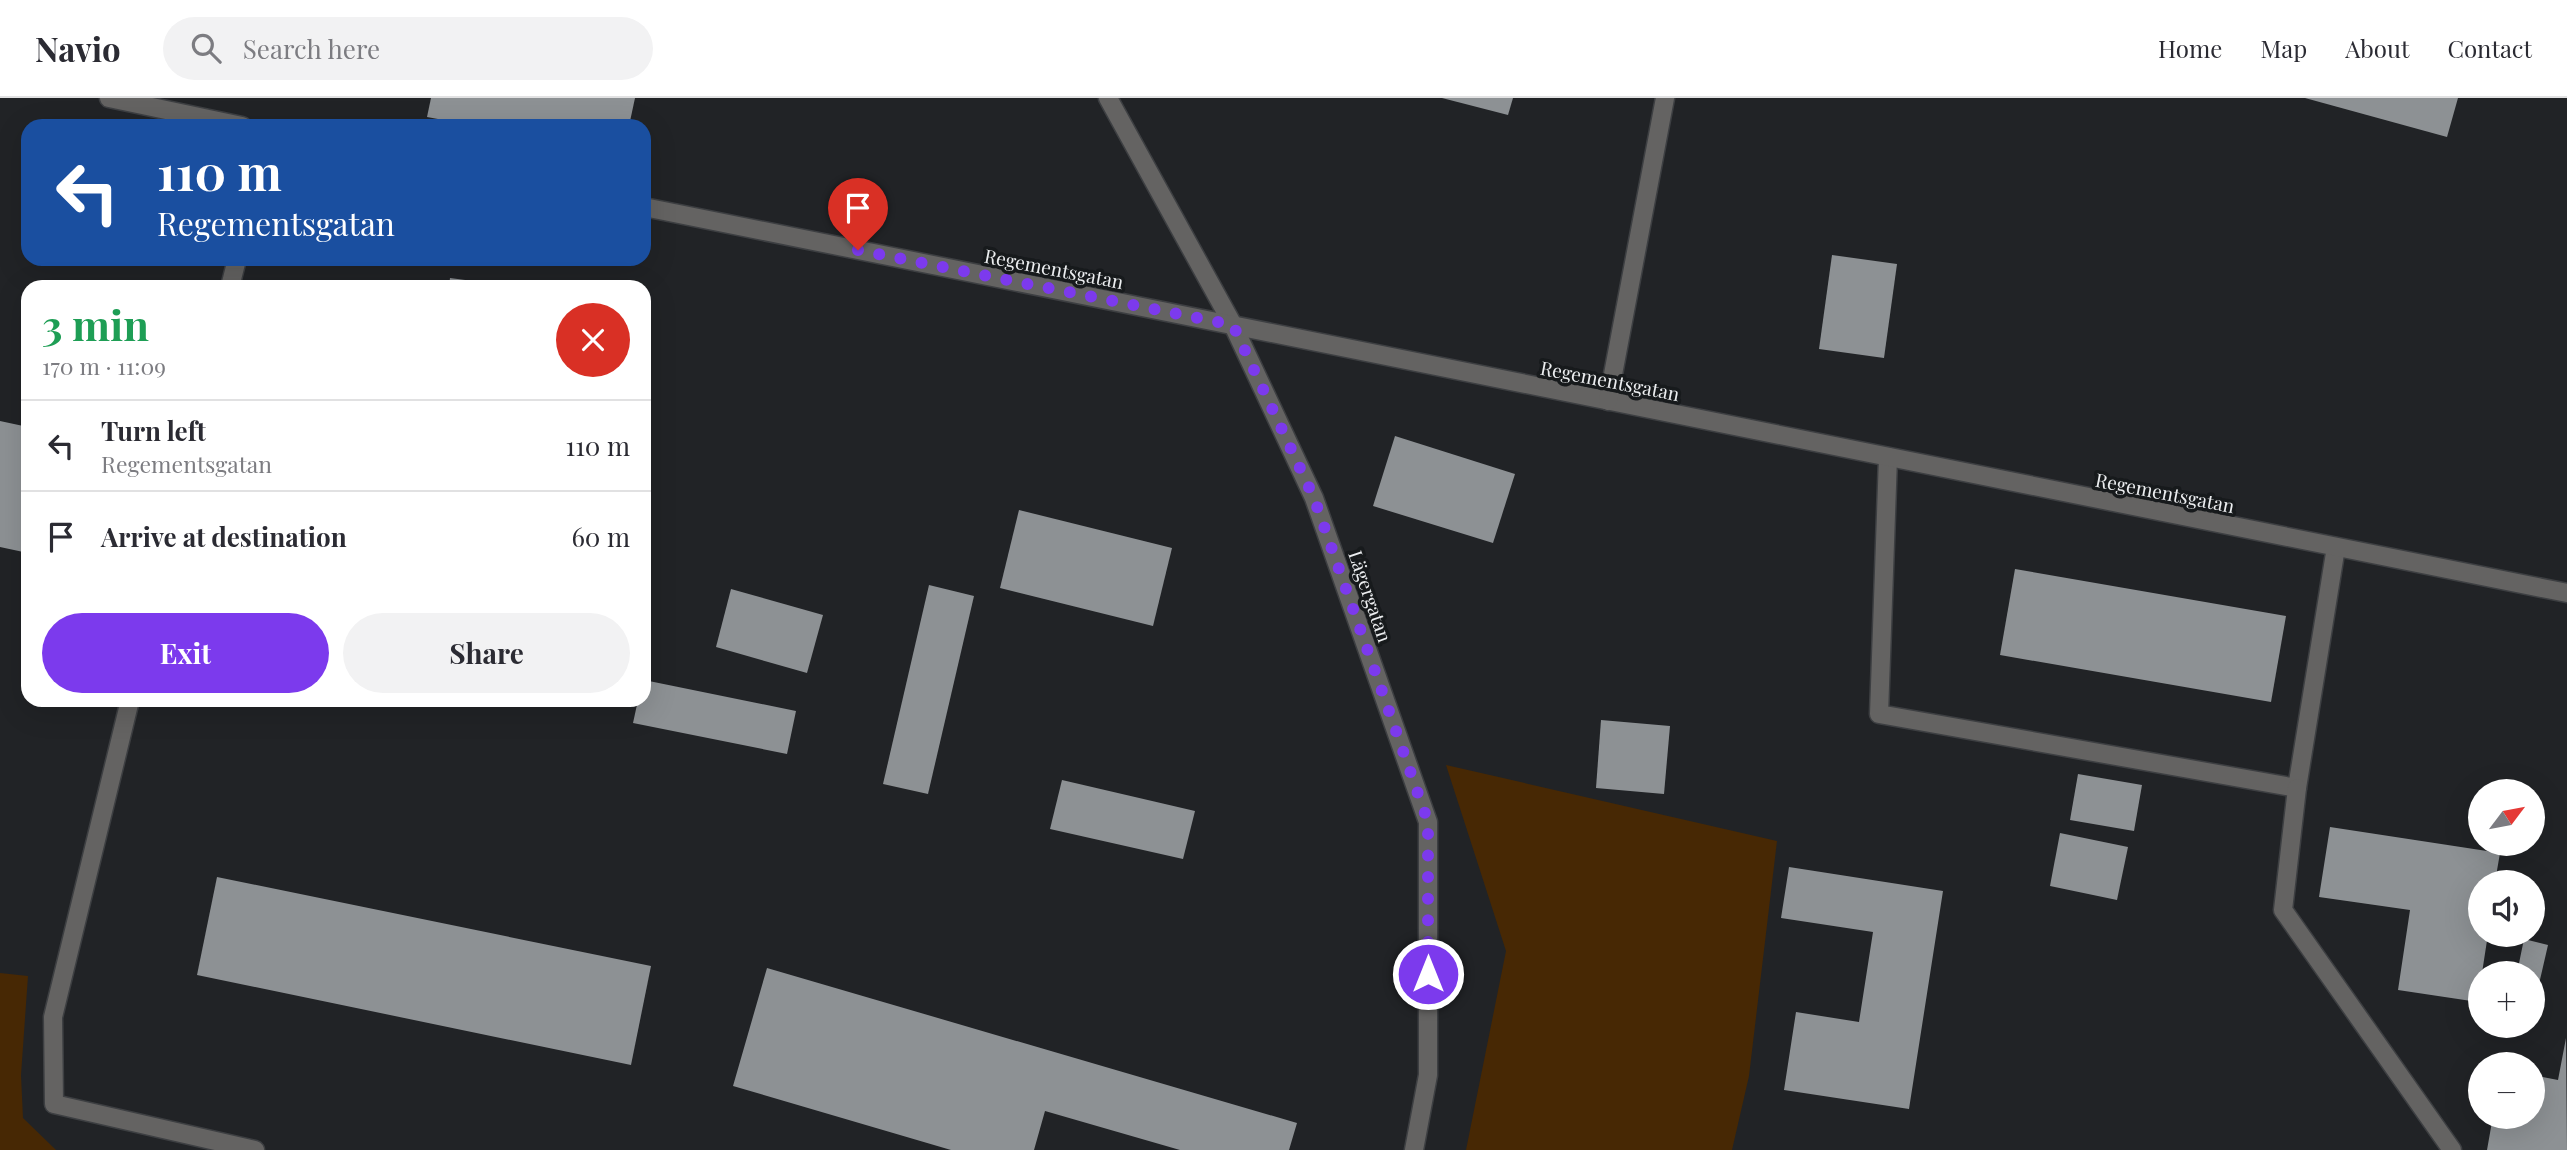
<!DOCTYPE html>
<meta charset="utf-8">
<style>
body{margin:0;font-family:"Playfair Display",serif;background:#f2f2f3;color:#2b2b33;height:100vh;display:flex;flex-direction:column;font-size:26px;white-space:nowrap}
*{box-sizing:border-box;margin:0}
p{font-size:23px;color:#7c7c81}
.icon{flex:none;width:38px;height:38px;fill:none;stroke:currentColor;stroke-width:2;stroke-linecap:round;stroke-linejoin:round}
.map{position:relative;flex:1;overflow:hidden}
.details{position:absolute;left:21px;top:182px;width:630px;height:427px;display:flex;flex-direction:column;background:#fff;border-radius:21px;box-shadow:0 7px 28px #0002}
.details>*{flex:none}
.banner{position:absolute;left:21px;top:21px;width:630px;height:147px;border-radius:21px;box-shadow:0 7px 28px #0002;background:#1a4fa0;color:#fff;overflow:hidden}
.needle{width:46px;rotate:58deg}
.tools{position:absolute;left:2468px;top:681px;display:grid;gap:14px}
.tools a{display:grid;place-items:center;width:77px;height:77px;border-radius:50%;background:#fff;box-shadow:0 7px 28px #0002;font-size:35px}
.pin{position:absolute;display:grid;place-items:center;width:60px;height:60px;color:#fff;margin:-72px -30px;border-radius:50% 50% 50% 0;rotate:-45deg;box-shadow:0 0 7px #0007}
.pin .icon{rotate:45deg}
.me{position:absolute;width:77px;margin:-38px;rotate:0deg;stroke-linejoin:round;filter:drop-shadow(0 0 5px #0008)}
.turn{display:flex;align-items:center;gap:24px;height:147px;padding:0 21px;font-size:32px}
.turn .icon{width:91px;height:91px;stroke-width:2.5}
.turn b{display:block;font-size:49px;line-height:60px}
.round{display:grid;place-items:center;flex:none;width:74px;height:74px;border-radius:37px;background:#f2f2f3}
.overview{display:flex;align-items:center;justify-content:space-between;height:119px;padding:0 21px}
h1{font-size:42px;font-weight:700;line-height:52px;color:#1e9e55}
.cta{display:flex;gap:14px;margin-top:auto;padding:14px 21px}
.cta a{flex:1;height:80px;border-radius:42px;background:#7c3aed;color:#fff;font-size:28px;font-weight:700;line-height:80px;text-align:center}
.cta a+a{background:#f2f2f3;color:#2b2b33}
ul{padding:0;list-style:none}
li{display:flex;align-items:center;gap:21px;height:91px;padding:0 21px;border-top:2px solid #e1e1e2}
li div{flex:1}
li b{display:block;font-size:26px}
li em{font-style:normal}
header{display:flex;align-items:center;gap:42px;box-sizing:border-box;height:98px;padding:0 35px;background:#fff;border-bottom:2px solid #e1e1e2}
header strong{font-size:33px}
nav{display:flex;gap:38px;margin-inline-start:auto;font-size:24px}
.search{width:490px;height:63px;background:#f2f2f3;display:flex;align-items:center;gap:18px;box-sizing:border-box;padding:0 24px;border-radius:38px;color:#7c7c81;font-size:26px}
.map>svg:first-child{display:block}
</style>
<header>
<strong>Navio</strong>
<div class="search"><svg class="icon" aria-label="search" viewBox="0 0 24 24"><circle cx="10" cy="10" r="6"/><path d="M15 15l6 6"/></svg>Search here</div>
<nav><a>Home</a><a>Map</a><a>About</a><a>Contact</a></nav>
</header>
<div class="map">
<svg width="2567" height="1052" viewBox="0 0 2567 1052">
<rect width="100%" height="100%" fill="#212326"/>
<!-- green -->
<g fill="#472804">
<polygon points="1446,667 1777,743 1749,978 1732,1052 1466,1052 1506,853"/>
<polygon points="0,875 28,878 21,977 23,1020 56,1052 0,1052"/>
</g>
<!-- building -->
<g fill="#8d9194">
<polygon points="431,0 635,0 629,28 476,28 427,19"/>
<polygon points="1442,0 1513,0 1508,17"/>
<polygon points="2305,0 2458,0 2447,39"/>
<polygon points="1832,157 1897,166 1884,260 1819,251"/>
<polygon points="450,180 503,187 503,189 449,189"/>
<polygon points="0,323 28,329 28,455 0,449"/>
<polygon points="1395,338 1515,376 1493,445 1373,408"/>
<polygon points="1019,412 1172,450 1153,528 1000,490"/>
<polygon points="2015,471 2286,518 2271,604 2000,557"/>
<polygon points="929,487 974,498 928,696 883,686"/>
<polygon points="731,491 823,517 807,575 716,549"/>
<polygon points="644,582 796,613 787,656 633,625 638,602 644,602"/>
<polygon points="1601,622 1670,628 1664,696 1596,690"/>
<polygon points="2078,676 2142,687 2134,733 2070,722"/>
<polygon points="1062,682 1195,713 1183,761 1050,731"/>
<polygon points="2330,729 2500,755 2495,784 2480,784 2480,836 2488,836 2482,875 2480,875 2478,904 2398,892 2410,812 2319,799"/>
<polygon points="2060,735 2128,749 2117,802 2050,788"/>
<polygon points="1789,769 1943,793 1909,1011 1784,992 1796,914 1859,924 1873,834 1781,820"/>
<polygon points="217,779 651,868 631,967 197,877"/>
<polygon points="2524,841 2548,847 2533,912 2532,875 2517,875"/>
<polygon points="767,870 1297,1025 1289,1052 1180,1052 1045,1013 1034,1052 951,1052 733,988"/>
<polygon points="2566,940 2567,1052 2487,1052 2493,1018 2532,1018 2532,977 2558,982"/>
</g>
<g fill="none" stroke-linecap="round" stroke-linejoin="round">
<defs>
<g id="service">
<polyline points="1888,359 1879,616 2297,690 2336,449"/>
<polyline points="2297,690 2283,812 2452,1052"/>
</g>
<g id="minor">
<polyline points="109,0 242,28"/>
<polyline points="1108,0 1233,227 1314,400 1428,724 1428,977 1414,1052"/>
<polyline points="644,109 2567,495"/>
<polyline points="230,189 237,161"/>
<polyline points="1608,303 1665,0"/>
<polyline points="130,602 53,919 54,1006 255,1052"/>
</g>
</defs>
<!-- service casing -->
<use href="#service" stroke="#3d3f42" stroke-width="21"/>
<!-- minor casing -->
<use href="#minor" stroke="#3d3f42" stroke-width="21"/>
<!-- service -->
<use href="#service" stroke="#646362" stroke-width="18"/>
<!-- minor -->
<use href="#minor" stroke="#646362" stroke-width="18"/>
</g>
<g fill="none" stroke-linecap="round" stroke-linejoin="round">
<!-- route -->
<polyline stroke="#7c3aed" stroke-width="12" stroke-dasharray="0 21.6" points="858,152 1233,227 1314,400 1428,724 1428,876"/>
</g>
<g text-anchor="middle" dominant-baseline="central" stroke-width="7" stroke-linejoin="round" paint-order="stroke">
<!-- street labels -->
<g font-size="19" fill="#eceef0" stroke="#171a1c">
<text transform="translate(1054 170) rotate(11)">Regementsgatan</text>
<text transform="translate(1610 282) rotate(11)">Regementsgatan</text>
<text transform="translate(2165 394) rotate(11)">Regementsgatan</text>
<text transform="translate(1371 498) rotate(71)">Lägergatan</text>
</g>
</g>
</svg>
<div class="tools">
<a><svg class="needle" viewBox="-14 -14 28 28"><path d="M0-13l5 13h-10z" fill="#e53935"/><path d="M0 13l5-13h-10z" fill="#7c7c81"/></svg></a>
<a><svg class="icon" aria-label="sound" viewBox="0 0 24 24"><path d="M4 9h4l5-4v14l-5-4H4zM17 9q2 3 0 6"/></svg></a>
<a>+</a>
<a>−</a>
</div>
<div class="pin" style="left:858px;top:152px;background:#d93025"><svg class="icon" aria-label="arrive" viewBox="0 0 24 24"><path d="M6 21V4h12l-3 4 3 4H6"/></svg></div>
<svg class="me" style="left:1428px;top:876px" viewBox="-20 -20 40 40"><circle r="17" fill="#7c3aed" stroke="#fff" stroke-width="3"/><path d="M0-11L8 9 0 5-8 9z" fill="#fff"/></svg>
<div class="banner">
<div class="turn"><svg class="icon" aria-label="left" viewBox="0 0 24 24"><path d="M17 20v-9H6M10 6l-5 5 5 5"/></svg><div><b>110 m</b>Regementsgatan</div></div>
</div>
<section class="details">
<div class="overview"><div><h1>3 min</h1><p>170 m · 11:09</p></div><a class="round" style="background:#d93025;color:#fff"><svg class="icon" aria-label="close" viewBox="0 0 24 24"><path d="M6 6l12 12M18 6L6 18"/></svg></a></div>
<ul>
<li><svg class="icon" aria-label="left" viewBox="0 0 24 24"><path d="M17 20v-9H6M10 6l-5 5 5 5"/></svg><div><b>Turn left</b><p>Regementsgatan</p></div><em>110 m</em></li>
<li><svg class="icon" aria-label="arrive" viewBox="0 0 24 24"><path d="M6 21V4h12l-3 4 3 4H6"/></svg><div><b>Arrive at destination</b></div><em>60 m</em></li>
</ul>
<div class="cta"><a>Exit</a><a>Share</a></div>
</section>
</div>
